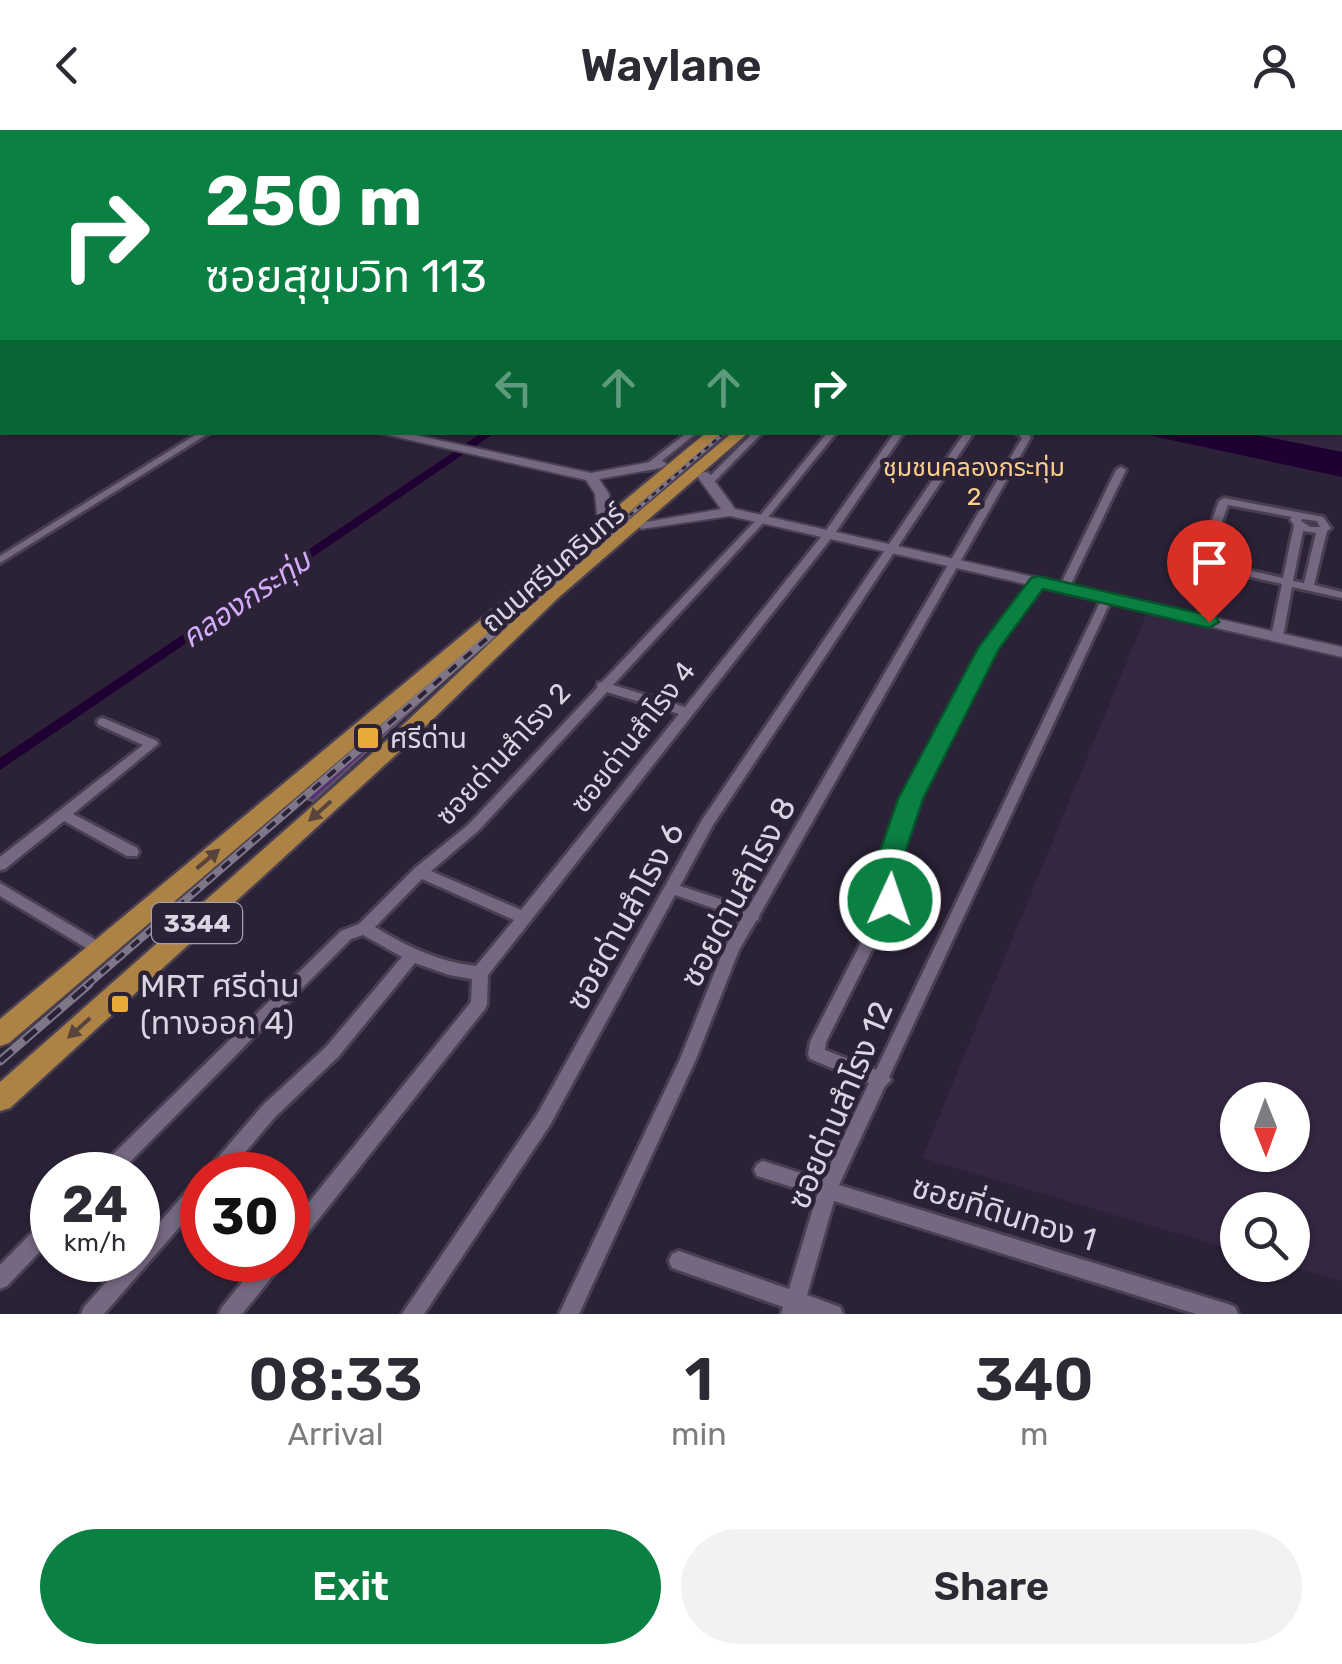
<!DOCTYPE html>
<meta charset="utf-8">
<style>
body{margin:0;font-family:Rubik,"Noto Sans Thai",sans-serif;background:#f2f2f3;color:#2b2b33;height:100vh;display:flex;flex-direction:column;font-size:38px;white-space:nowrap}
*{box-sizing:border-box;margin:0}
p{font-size:32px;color:#7c7c81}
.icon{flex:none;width:55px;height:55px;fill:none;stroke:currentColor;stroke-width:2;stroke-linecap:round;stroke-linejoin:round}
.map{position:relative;height:1184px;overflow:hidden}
.details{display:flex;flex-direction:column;background:#fff;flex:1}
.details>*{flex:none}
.guide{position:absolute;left:0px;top:0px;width:1342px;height:305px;box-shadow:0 2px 8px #0004;background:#0b8043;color:#fff;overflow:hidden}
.needle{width:65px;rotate:179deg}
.tools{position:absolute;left:1220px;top:952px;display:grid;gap:20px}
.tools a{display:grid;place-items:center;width:90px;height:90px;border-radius:50%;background:#fff;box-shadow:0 2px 8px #0004;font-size:50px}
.speed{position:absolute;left:30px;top:1022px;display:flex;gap:20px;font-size:50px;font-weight:700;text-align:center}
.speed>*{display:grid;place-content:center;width:130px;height:130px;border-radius:50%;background:#fff;box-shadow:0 2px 8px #0004;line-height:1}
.speed small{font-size:25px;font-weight:400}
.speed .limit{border:15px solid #d22;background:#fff;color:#111}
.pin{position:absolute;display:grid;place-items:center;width:85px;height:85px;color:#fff;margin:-102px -42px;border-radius:50% 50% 50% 0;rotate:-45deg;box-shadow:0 0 10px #0007}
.pin .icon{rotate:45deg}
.me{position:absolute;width:110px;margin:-55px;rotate:3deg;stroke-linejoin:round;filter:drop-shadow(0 0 8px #0008)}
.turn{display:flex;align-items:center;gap:35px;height:210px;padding:0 40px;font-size:45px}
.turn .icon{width:130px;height:130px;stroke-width:2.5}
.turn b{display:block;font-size:70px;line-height:85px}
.lanes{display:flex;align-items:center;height:95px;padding:0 40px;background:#0003;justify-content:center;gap:50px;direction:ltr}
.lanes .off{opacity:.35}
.eta{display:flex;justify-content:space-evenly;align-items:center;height:170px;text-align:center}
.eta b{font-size:60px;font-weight:600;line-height:70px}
.primary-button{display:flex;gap:20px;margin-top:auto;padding:20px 40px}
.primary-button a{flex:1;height:115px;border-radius:60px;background:#0b8043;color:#fff;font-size:40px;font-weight:600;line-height:115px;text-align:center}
.primary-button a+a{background:#f2f2f3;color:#2b2b33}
header{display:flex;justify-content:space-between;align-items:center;height:130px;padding:0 40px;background:#fff;font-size:45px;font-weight:600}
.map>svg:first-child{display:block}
</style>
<header><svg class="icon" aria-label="back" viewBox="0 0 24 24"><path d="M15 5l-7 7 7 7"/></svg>Waylane<svg class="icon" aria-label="person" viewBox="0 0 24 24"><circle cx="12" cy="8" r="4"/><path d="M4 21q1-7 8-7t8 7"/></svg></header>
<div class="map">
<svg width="1342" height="1184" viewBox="0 0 1342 1184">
<rect width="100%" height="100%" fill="#2c2237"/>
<!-- built -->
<g fill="#352742" fill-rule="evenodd">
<polygon points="1340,224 1342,322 1247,303 1340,302"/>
<path d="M1147,483L1342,527V1151L1287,1135H1292V1080H1238L1237,1121L922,1028ZM1238,970H1292V1025H1238Z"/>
</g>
<!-- water -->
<polygon fill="#1e0132" points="1139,303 1247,303 1342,322 1342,347"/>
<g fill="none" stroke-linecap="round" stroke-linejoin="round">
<!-- canal -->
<g fill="#1e0132" fill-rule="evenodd">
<polygon points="2,23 2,27 0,28 0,24"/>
<polygon points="483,302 496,302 0,640 0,628"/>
</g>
</g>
<!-- building -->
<polygon fill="#553074" stroke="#5e526a" stroke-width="2.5" points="450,540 453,542 313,671 302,667"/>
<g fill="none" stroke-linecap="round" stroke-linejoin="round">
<defs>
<g id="minor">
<polygon points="1208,0 1212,0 1211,2 1207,2"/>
<rect x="0" y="5" width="2" height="3"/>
<rect x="1340" y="5" width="2" height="2"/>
<rect x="0" y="98" width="2" height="4"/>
<polygon points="0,272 2,272 2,277 0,278"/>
<polygon points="200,302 211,302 0,433 0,426"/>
<polygon points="688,302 698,302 650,340 644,340 644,336"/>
<polygon points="754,302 763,302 712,354 706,354 706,350"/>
<path d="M828,302H837L765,391L613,555L685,577L825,402L895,302H904L833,406L488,845L487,874L485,879L295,1119L288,1121V1098L471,872L472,849L449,845L415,833L338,927L275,987L226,1045H205L208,1039L263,975L326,917L402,827L363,805L351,809L117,1045H95L98,1039L341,801L359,794L415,738L468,695L597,558L598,553L602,552L759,387ZM607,562L679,584L521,780L431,741L478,701ZM422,749L514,790L476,836C439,832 406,816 375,797Z"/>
<path d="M965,302H974L713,695L680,756L748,778L1022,308L1015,302C1021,302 1027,301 1031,307L760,784L758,790L756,791L739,820L696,929L579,1184H559L680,929L724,819L742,788L675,765L550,995L424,1184H402L538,983L702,690Z"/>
<polygon points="1121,337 1126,340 1069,458 1068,460 1060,460 1059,458 1116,340"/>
<path d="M1224,368L1323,387L1331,398L1327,401L1314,455L1342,462V468L1292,457L1283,507L1277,510L1273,509L1271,507L1282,454L1207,437L1198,429L1219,371ZM1228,375L1292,387L1290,389L1294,395L1283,448L1215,433L1209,428ZM1302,389L1317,391L1320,397H1310L1301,391ZM1303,401L1316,403L1304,453L1293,451Z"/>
<polygon points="1038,449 1043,452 995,518 918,669 894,737 897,770 826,912 825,920 876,940 1102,468 1107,465 1112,468 889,947 891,950 885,956 839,1055 1228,1174 1235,1177 1238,1184 1196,1184 834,1071 807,1165 840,1177 843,1184 781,1184 783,1177 672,1138 669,1131 672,1124 679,1121 789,1159 817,1065 757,1046 754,1040 757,1034 763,1031 823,1050 869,953 810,929 808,924 810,912 883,770 880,737 904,669 983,518 1034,450"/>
<polygon points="103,588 157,611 158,614 73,684 137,718 139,722 137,726 127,726 64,691 5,739 0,740 0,727 143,615 99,595 97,592 99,589"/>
<polygon points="0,753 106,816 109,820 106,824 101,826 96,824 0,766"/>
<polygon points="202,1049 202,1071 104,1184 81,1184 84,1177 126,1130 138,1130 138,1117 195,1052"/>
<polygon points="52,1087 52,1109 7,1156 0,1159 0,1135 45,1089"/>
<polygon points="260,1130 283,1130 280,1137 242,1184 219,1184 222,1177"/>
</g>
<g id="secondary">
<rect x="0" y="225" width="2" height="6"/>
<polygon points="375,302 401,302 591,343 661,330 667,334 661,338 599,349 609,364 611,384 604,388 597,384 595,364 586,350"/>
<polygon points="704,342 709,343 735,379 1342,517 1342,527 730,386 641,399 639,396 646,392 721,379 697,346"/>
</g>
<g id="primary">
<polygon points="1340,217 1342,218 1342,226 1340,225"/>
<polygon points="707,302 723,302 9,913 0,916 0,889"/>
<polygon points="733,302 749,302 558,468 400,621 10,978 0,981 0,952 386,611 546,460"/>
</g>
</defs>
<!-- minor casing -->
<use href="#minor" stroke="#483f51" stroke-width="6"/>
<!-- secondary casing -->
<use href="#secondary" stroke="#483f51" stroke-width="4"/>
<!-- primary casing -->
<use href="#primary" stroke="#483f51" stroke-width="5"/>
<!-- minor -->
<use href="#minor" fill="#756881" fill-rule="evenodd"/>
<!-- secondary -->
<use href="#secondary" fill="#756881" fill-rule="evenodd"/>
<!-- primary -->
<use href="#primary" fill="#ac8245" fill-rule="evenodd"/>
<defs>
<polyline id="rail-far2" points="622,392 725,302"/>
<polyline id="rail-far1" points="86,856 625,389"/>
<polyline id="rail" points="0,931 89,854"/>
</defs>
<!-- rail-far2 casing -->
<use href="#rail-far2" stroke="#7f7688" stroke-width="4"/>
<!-- rail-far1 casing -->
<use href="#rail-far1" stroke="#7f7688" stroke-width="8"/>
<!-- rail casing -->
<use href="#rail" stroke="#7f7688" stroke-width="9"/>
<!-- rail-far2 -->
<use href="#rail-far2" stroke="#2c2237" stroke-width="2.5" stroke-dasharray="5" stroke-linecap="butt"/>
<!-- rail-far1 -->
<use href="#rail-far1" stroke="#2c2237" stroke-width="4" stroke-dasharray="10" stroke-linecap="butt"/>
<!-- rail -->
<use href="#rail" stroke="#2c2237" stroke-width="5" stroke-dasharray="16" stroke-linecap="butt"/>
</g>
<!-- one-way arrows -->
<defs><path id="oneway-solid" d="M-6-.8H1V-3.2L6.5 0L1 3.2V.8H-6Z" transform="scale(2.5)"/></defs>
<g fill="#59443c">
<use href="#oneway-solid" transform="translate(320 681) rotate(138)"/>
<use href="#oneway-solid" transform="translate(208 729) rotate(-40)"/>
<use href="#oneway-solid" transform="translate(79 898) rotate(138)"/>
</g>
<!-- route -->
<polygon fill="#0b8043" stroke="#07532c" stroke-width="2.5" points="1038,446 1216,487 1219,492 1209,498 1043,459 999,519 923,669 900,738 903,770 900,777 880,777 874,738 898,669 978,518 1031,448"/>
<!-- markers -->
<g fill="#eaaa39" stroke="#2c2237" stroke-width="4">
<rect x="356" y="596" width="24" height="24" rx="5"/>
<rect x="110" y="864" width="20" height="20" rx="5"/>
</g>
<g text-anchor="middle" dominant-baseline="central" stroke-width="9" stroke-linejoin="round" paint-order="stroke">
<!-- far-neighbourhood labels -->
<g font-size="25" fill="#fdcf8b" stroke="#2c2237">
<text x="974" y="337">ชุมชนคลองกระทุ่ม<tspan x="974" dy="29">2</tspan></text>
</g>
<!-- shield labels -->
<rect fill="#2c2237" stroke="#a69faf" stroke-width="2.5" x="152" y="773" width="90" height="40" rx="8"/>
<g font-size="25" font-weight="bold" fill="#dbd4e2">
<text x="197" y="793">3344</text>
</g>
<!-- street labels -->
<g font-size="28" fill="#dbd4e2" stroke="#2c2237">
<text transform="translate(553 438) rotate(-41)">ถนนศรีนครินทร์</text>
<text transform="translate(633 607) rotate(-52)">ซอยด่านสำโรง 4</text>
<text transform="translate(503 624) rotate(-47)">ซอยด่านสำโรง 2</text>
</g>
<!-- poi labels -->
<g font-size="28" fill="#dbd4e2" stroke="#2c2237" text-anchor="start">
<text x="390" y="608">ศรีด่าน</text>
</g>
<!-- water labels -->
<g font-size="30" font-style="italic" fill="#d3abfa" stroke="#2c2237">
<text transform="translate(246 469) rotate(-34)">คลองกระทุ่ม</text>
</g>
<!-- near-street labels -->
<g font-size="32" fill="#dbd4e2" stroke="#2c2237">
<text transform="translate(738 762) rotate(-62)">ซอยด่านสำโรง 8</text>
<text transform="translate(625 786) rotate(-61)">ซอยด่านสำโรง 6</text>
<text transform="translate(840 975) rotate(-67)">ซอยด่านสำโรง 12</text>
<text transform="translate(1004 1083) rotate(17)">ซอยที่ดินทอง 1</text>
</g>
<!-- near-poi labels -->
<g font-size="32" fill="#dbd4e2" stroke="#2c2237" text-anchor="start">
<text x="140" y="856">MRT ศรีด่าน<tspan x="140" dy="37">(ทางออก 4)</tspan></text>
</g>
</g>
</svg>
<div class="tools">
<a><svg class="needle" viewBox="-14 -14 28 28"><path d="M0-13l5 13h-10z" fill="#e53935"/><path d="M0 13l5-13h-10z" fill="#7c7c81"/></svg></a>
<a><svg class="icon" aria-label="search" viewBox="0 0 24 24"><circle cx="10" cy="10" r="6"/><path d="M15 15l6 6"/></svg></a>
</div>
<div class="speed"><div>24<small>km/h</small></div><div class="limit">30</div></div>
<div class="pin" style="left:1209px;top:492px;background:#d93025"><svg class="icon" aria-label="arrive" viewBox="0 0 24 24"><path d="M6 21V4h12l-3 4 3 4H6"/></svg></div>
<svg class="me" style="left:890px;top:770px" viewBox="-20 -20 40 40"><circle r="17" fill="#0b8043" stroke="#fff" stroke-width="3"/><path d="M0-11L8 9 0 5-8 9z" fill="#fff"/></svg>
<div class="guide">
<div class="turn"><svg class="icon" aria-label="right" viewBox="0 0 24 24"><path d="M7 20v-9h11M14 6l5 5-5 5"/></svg><div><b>250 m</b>ซอยสุขุมวิท 113</div></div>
<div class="lanes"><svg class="icon off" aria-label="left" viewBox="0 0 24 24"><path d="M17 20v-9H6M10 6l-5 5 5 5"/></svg><svg class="icon off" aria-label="ahead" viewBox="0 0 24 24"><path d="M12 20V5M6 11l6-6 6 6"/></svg><svg class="icon off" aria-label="ahead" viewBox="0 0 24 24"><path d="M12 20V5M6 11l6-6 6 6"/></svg><svg class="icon" aria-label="right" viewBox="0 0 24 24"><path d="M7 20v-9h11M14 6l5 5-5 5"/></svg></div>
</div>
</div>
<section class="details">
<div class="eta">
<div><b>08:33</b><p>Arrival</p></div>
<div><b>1</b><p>min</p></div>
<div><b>340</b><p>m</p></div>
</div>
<div class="primary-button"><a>Exit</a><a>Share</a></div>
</section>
